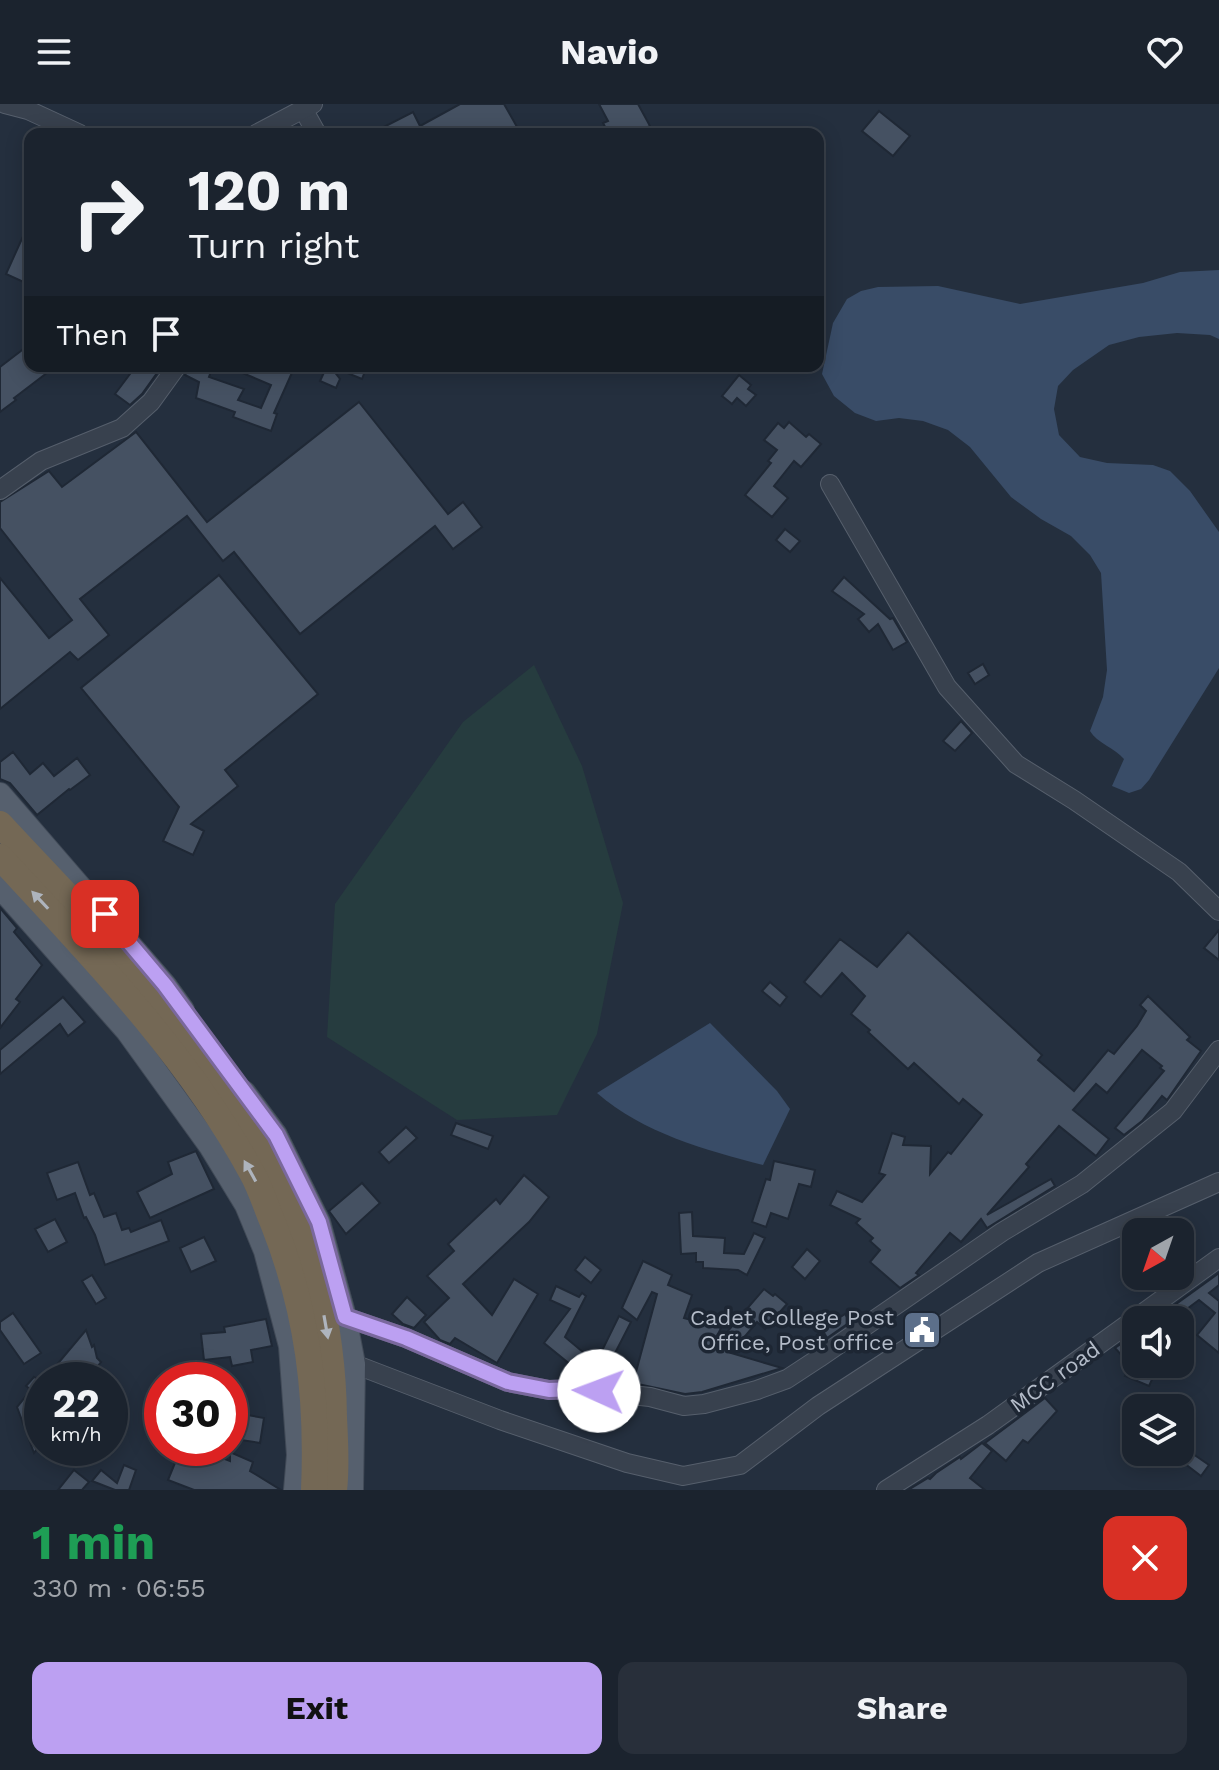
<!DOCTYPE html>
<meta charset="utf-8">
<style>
body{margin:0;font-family:"Work Sans",sans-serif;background:#282f3a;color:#f1f3f6;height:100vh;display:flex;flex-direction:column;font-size:30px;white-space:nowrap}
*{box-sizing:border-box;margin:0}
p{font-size:26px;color:#a0a4aa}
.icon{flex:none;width:44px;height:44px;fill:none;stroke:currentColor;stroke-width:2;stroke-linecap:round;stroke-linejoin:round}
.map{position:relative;height:1386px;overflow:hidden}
.side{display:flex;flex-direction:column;background:#1b232e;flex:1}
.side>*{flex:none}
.top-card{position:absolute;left:24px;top:24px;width:800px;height:244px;border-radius:16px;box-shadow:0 4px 20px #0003,0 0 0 2px #39404a;background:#1b232e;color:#f1f3f6;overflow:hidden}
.needle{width:52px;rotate:220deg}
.buttons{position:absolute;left:1122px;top:1114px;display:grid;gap:16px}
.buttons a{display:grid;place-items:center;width:72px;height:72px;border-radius:16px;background:#1b232e;box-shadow:0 4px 20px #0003,0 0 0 2px #39404a;font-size:40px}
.speed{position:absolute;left:24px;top:1258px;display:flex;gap:16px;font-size:40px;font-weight:700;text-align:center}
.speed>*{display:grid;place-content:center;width:104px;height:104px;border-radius:50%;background:#1b232e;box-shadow:0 4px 20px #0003,0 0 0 2px #39404a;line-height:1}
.speed small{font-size:20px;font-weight:400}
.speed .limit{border:12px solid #d22;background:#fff;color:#111}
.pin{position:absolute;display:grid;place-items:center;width:68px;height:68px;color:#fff;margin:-34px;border-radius:16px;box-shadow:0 4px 12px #0006}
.me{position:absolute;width:88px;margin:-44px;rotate:272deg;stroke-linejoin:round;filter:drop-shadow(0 0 6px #0008)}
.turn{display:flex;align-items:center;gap:28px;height:168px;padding:0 32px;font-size:36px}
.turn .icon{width:104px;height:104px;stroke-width:2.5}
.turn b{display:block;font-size:56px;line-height:68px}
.then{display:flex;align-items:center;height:76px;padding:0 32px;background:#0003;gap:16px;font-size:30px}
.round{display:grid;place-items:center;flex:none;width:84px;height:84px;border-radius:16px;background:#282f3a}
.summary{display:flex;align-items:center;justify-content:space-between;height:136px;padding:0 32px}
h1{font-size:48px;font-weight:700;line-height:60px;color:#1e9e55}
.primary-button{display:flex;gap:16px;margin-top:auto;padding:16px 32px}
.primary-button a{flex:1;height:92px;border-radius:16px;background:#bca0f2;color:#111;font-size:32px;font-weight:700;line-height:92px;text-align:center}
.primary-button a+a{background:#282f3a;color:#f1f3f6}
header{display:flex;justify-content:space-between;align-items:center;height:104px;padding:0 32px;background:#1b232e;font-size:36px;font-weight:700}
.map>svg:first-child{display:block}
</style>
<header><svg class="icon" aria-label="menu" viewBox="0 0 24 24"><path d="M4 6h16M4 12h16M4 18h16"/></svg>Navio<svg class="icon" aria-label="heart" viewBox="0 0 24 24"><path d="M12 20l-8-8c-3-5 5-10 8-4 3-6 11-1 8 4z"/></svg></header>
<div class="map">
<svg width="1219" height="1386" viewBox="0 0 1219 1386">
<rect width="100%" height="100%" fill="#242f3e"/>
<!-- green -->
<polygon fill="#263c3f" points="534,561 582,662 623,799 597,930 557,1011 457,1016 327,933 335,800 463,618"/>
<!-- water -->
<g fill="#394c67">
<path d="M1219,166V235L1210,231L1177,229L1139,233L1109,241L1073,266L1058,282L1054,305L1059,331L1080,353L1107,359L1153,361L1170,367L1190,387L1219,428V564L1149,676L1141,685L1129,689L1112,682L1124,655C1115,644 1097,639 1090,627L1103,593L1107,566L1101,469L1090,451L1071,432L1041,415L1011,393L970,343L948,326L923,317L899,314L876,317L855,309L834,292L822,270L833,219L847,195L861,187L878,183L938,182L1020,200L1143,179L1180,168Z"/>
<path d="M710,919L777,987L790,1005L763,1061C705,1046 643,1029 597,989Z"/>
</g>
<!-- building -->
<g fill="#455162" stroke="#1f2835" stroke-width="2">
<polygon points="460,0 504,0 521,30 370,30 413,8 420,22"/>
<polygon points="599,0 638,0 650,22 635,30 609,30 603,19 608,17"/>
<polygon points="879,7 910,32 893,52 862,27"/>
<polygon points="30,117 30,181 6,170"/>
<polygon points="30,240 30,262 56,262 14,294 16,296 0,308 0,263"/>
<polygon points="136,262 162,262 142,290 130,301 115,290"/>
<polygon points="189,262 213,262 209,273 244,285 238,296 261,304 271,281 226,262 295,262 274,309 277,310 271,327 233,313 235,308 196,294 199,278 185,271"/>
<polygon points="327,262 330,262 340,275 336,284 320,277"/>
<polygon points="330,262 367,262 362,275"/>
<polygon points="739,271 751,281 748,285 756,291 746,302 737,294 732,300 722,292"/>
<polygon points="359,298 448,410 463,398 482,423 453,445 435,422 300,530 234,448 223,457 187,412 80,495 109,531 78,556 70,548 0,605 0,474 49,534 72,516 0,424 0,398 49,367 62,383 136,328 207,418"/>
<polygon points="789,318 806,333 809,330 821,340 801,363 794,357 774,382 788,394 772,413 745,391 771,359 768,357 777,346 764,336 778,319 784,324"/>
<polygon points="785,425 800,437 790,448 776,436"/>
<polygon points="219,471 318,590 225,666 238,682 191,720 204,727 193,751 163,737 179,703 81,584"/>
<polygon points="844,473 890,515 893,514 907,538 893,546 878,520 869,528 858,515 864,510 832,487"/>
<polygon points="983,560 989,571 975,580 968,569"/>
<polygon points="961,617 972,629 955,647 943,637"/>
<polygon points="13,648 30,670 43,659 54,672 77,654 90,671 70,686 69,685 37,711 10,679 0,675 0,658"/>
<polygon points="0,804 17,824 14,828 42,861 16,895 20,898 0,924"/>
<polygon points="1219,826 1219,856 1204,844"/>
<polygon points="908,828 1042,951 1038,956 1074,987 1108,946 1114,950 1137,922 1146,907 1140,901 1148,892 1190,933 1187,936 1201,947 1167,996 1162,992 1142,1017 1124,1031 1115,1024 1164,967 1160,964 1162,962 1142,946 1107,989 1096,980 1073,1006 1109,1035 1096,1052 1059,1022 1026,1060 1029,1063 987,1111 1051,1075 1055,1082 987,1124 981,1115 961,1138 950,1129 916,1169 919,1171 900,1184 870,1158 880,1146 870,1137 873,1134 856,1119 860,1115 830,1101 837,1087 862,1098 885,1071 879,1069 892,1029 905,1033 903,1041 931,1042 930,1070 948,1048 951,1050 982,1011 963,995 959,1000 914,959 908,965 868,928 870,926 851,910 865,892 842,869 821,893 804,878 840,835 877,863"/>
<polygon points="770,878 787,893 780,902 762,887"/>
<polygon points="63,893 85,918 68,932 60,920 0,970 0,946"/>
<polygon points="456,1019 493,1032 488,1045 451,1031"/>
<polygon points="406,1023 417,1034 389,1059 379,1048"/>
<polygon points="196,1047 214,1085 150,1114 137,1088 172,1070 168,1058"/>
<polygon points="774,1057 815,1066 811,1083 799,1080 788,1115 771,1109 766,1123 752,1118 766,1075 770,1076"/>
<polygon points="78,1058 90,1091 94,1089 104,1113 116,1109 122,1126 129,1124 131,1128 161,1116 169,1137 105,1161 95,1131 86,1113 84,1114 75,1089 57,1096 47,1069"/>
<polygon points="524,1071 549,1093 529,1118 463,1180 492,1211 514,1175 538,1190 497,1259 455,1234 450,1240 440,1236 424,1218 449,1194 427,1172 454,1147 448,1140 496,1095 500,1100"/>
<polygon points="362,1079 380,1099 346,1130 329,1107"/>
<polygon points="692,1108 693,1132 725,1134 724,1149 744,1150 754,1129 765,1134 747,1171 738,1166 703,1164 703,1158 696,1158 696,1149 681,1150 679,1109"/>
<polygon points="55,1115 67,1138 48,1148 35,1125"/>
<polygon points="204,1133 216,1157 191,1168 180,1144"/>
<polygon points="807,1145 820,1157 805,1175 792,1163"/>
<polygon points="585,1153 601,1166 591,1179 575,1166"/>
<polygon points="643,1157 672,1171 668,1181 692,1191 684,1214 721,1224 713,1241 715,1242 764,1185 773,1192 775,1190 787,1200 765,1225 757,1218 731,1249 782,1264 702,1288 685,1290 633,1279 657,1190 652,1188 637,1216 622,1204"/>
<polygon points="1219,1169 1219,1181 1209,1189 1219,1197 1219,1249 1197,1231 1215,1209 1199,1196 1172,1216 1154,1216"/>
<polygon points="92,1171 106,1194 96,1200 82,1177"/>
<polygon points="556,1182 579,1193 582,1189 586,1192 565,1233 596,1259 619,1212 631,1218 613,1253 610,1251 607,1276 587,1274 544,1239 570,1205 550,1196"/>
<polygon points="407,1193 426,1211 414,1224 403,1220 392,1210"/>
<polygon points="13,1209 41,1249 24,1260 0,1226 0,1218"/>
<polygon points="845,1210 850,1218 827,1234 822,1225"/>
<polygon points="266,1215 272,1242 251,1246 253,1258 232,1262 230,1253 204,1256 201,1230 225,1228 224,1223"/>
<polygon points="86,1226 92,1243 94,1241 97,1254 101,1258 90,1272 83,1267 75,1276 44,1276"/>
<polygon points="1136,1229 1136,1243 1123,1253 1115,1244"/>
<polygon points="1132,1257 1156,1267 1149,1282 1125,1272"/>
<polygon points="42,1272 42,1296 40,1294 33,1303 42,1326 42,1338 34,1349 17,1303 31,1286 26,1282 34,1273 39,1276"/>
<polygon points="1045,1294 1057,1307 1028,1339 1023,1336 1006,1357 985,1339"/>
<polygon points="230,1300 244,1304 242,1310 264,1314 260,1339 235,1335 233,1339 230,1339"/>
<polygon points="982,1339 992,1347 970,1374 985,1386 908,1386 928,1374 930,1375 936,1369 960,1353 961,1355"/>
<polygon points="1180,1341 1209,1361 1201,1372 1180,1356"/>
<polygon points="181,1344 197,1344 230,1357 230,1348 253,1358 250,1367 281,1386 194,1386 168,1376"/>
<polygon points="124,1361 136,1366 129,1386 115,1386 92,1377 101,1366 117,1379"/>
<polygon points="74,1366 89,1378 82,1386 58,1386"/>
</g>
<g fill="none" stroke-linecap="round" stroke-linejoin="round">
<defs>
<g id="minor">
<polyline points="5,0 28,6 80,30"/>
<polyline points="303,5 317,30"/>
<polyline points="256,30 313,0"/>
<polyline points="830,380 947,583 1016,660 1074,696 1179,768 1219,807"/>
<polyline points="0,386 41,357 122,324 151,298 177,262"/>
<polyline points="345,1213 406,1234 508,1278 549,1286 574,1285 650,1293 684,1302 704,1300 757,1286 787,1275 819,1254 1002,1128 1082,1080 1173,1007 1219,946"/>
<polyline points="354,1260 500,1316 627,1359 683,1372 740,1361 818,1302 1038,1159 1219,1078"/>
<polyline points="886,1386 988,1321 1219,1154"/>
</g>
<g id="major">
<polyline points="0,690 165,881 183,906"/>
<polyline points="0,783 127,927 210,1042 246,1101 265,1147 290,1242 298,1351 295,1386"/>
<polyline points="244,988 276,1031 319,1118 345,1213 354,1260 352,1386"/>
</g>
<g id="highway">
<path d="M0,720C91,818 206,931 269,1050C311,1131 333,1222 334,1313C335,1337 337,1362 334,1386"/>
<path d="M0,753C91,851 188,951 252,1069C261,1085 266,1103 273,1119C308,1207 318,1292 314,1386"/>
</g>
</defs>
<!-- minor casing -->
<use href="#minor" stroke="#565f6c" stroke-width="20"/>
<!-- major casing -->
<use href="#major" stroke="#414a57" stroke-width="24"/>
<!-- highway casing -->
<use href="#highway" stroke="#434c59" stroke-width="28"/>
<!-- minor -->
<use href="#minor" stroke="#38414e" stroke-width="18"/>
<!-- major -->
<use href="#major" stroke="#56606e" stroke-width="22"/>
<!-- highway -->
<use href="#highway" stroke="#746855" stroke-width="26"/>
</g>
<!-- one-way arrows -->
<defs><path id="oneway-solid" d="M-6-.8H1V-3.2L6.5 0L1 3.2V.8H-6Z" transform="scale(2)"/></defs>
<g fill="#aeb4bd">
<use href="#oneway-solid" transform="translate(40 796) rotate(-133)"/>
<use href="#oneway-solid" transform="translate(250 1067) rotate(-119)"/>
<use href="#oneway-solid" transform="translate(326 1223) rotate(80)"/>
</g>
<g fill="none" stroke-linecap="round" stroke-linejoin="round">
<defs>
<polyline id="route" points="105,810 165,881 276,1031 319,1118 345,1213 406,1234 508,1278 549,1286 574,1285 599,1287"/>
</defs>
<!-- route casing -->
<use href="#route" stroke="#7a689d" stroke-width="20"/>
<!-- route -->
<use href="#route" stroke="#bca0f2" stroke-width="14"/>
</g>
<!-- icons -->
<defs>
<symbol id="civic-square" viewBox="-11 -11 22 22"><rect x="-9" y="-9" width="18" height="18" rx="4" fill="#5c6f8a" stroke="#1d2633"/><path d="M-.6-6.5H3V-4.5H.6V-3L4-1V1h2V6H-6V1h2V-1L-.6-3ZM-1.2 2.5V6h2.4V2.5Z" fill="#fff"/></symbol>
</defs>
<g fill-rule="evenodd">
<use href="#civic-square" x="900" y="1204" width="44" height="44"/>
</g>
<g text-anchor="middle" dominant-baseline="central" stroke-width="7" stroke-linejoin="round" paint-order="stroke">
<!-- poi labels -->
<g font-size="22" fill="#b4bcc9" stroke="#1d2633" text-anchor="end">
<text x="894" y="1213">Cadet College Post<tspan x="894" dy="25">Office, Post office</tspan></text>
</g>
<!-- street labels -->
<g font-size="22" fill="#b4bcc9" stroke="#1d2633">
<text transform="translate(1055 1273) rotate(-36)">MCC road</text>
</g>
</g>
</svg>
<div class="buttons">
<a><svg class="needle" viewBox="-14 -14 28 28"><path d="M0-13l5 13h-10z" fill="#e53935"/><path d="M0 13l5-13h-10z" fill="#a0a4aa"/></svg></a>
<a><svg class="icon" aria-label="sound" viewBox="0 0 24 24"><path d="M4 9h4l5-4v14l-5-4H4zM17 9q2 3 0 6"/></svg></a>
<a><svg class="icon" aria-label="layers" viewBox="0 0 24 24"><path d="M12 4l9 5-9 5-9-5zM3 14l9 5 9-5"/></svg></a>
</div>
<div class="speed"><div>22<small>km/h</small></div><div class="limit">30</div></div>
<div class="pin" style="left:105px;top:810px;background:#d93025"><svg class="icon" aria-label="arrive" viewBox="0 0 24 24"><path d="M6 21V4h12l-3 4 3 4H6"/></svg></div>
<svg class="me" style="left:599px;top:1287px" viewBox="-20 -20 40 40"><circle r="19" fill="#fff"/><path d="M0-13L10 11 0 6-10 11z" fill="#bca0f2"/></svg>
<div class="top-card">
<div class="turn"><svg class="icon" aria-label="right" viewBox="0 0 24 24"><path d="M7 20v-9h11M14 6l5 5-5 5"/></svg><div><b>120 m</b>Turn right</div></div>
<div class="then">Then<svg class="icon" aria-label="arrive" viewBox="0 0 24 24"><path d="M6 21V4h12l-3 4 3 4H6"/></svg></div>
</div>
</div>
<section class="side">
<div class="summary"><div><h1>1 min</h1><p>330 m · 06:55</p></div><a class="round" style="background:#d93025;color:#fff"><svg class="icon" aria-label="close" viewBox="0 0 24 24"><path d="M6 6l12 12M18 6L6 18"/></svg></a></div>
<div class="primary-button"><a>Exit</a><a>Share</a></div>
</section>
